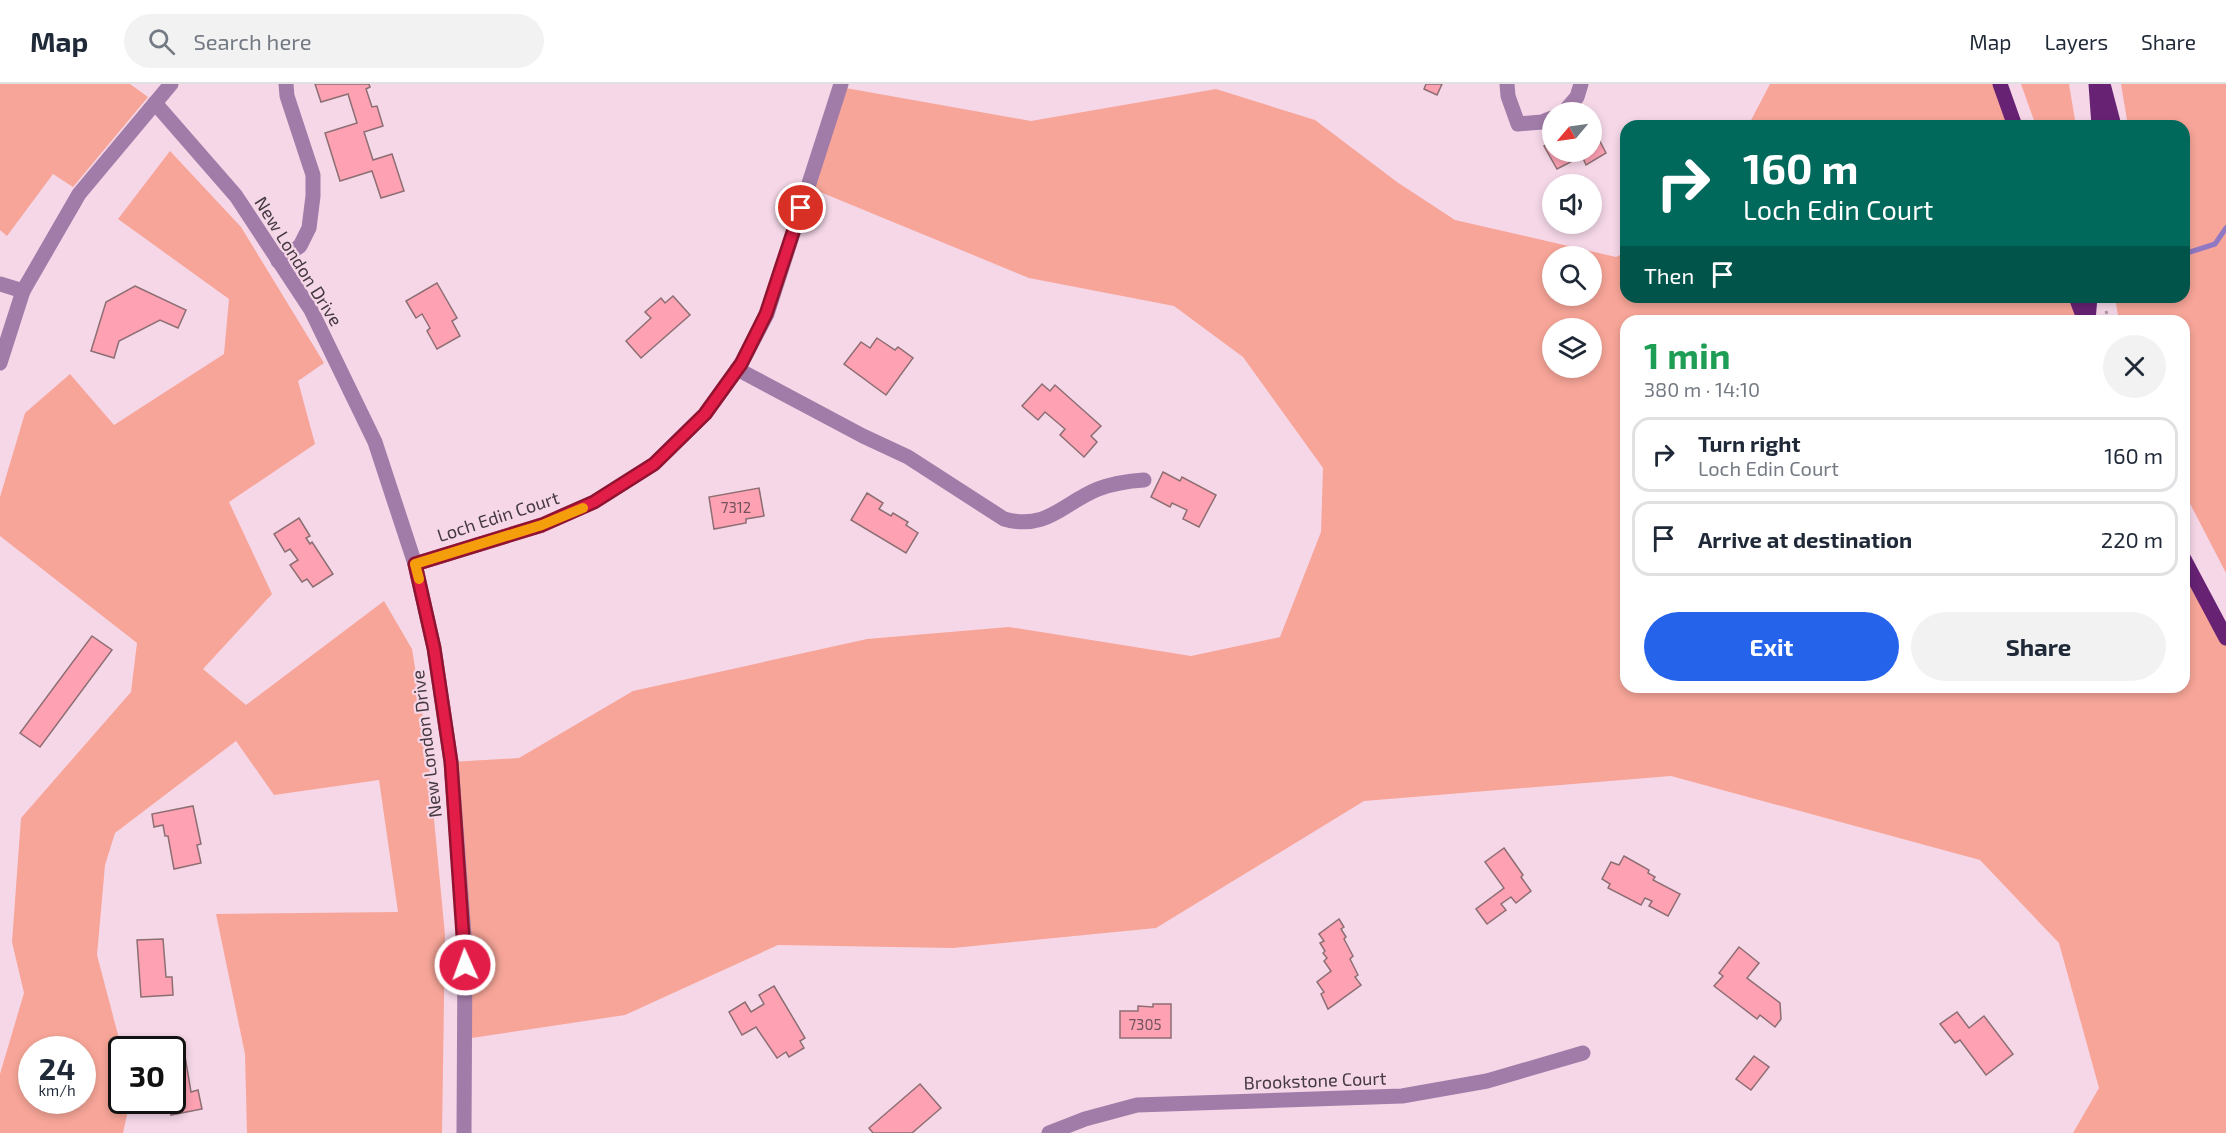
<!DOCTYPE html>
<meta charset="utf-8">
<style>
body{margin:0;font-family:"Exo 2",sans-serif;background:#f2f2f3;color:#1f2937;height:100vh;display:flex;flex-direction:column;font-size:22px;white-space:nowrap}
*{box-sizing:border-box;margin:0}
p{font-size:20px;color:#747a83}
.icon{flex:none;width:33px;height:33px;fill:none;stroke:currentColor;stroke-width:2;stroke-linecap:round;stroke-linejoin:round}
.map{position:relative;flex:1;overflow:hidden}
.side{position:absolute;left:1620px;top:231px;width:570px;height:378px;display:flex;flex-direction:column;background:#fff;border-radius:18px;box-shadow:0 3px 9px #0003}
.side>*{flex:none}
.guide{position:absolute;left:1620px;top:36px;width:570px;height:183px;border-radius:18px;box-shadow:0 3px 9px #0003;background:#00695c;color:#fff;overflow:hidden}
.needle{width:39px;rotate:241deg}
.tools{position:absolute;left:1542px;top:18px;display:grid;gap:12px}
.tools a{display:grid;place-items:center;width:60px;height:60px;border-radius:50%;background:#fff;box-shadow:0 3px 9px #0003;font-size:30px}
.speed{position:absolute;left:18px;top:952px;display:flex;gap:12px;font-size:30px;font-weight:700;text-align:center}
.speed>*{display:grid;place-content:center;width:78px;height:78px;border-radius:50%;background:#fff;box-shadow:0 3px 9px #0003;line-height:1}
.speed small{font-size:15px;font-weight:400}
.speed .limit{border:3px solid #111;border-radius:9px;background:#fff;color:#111}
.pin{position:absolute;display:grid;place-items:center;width:51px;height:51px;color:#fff;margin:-26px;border:3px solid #fff;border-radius:50%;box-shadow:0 2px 6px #0007}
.me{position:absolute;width:66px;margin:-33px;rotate:358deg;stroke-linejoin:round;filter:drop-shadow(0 0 4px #0008)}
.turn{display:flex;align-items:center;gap:21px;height:126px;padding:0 24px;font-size:27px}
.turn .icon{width:78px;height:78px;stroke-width:2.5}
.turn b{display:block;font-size:42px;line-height:51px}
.then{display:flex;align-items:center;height:57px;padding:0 24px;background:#0003;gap:12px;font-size:22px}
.round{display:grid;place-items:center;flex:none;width:63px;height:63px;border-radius:32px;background:#f2f2f3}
.summary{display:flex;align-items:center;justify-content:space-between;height:102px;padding:0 24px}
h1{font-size:36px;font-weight:700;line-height:45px;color:#1e9e55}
.primary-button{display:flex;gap:12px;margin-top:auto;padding:12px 24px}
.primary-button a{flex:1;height:69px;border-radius:36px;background:#2563eb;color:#fff;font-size:24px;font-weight:700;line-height:69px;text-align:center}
.primary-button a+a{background:#f2f2f3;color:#1f2937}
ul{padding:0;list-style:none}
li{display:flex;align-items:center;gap:18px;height:75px;margin:0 12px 9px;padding:0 12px;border:3px solid #e0e1e3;border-radius:18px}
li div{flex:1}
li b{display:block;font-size:22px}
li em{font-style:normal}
header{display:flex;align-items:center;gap:36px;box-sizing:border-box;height:84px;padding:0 30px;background:#fff;border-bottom:2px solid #e0e1e3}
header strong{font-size:28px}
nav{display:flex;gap:33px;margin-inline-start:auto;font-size:21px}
.search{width:420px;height:54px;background:#f2f2f3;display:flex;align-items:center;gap:15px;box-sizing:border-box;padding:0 21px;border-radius:33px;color:#747a83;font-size:22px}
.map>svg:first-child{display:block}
</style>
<header>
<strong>Map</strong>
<div class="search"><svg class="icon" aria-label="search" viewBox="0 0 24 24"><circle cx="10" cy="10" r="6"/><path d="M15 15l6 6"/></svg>Search here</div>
<nav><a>Map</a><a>Layers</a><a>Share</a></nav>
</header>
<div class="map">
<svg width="2226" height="1049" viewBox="0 0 2226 1049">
<rect width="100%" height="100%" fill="#f5d7e8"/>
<!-- green -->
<g fill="#f7a598" fill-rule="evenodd">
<polygon points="0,0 130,0 148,13 73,103 53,90 7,152 0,146"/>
<polygon points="1770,0 2000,0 2015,42 1748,42"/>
<polygon points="2021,0 2069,0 2076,42 2036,42"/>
<polygon points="2121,0 2226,0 2226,489 2184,408 2184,237 2119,237 2115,213 2184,213 2184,42 2128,42"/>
<path d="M840,3L1031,37L1216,5L1315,36L1397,98L1455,136L1616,173L1626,168V213H2076L2085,237H1626V603H2184V475L2226,554V1049H2073L2099,1004L2059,859L1980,776L1671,692L1364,717L1156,844L953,864L778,861L625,931L465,955L451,678L519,674L633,607L867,555L1009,543L1191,572L1280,553L1321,448L1323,384L1243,273L1174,222L1029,194L808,103ZM1552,172H1592V212H1552ZM1552,244H1592V284H1552Z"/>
<path d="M170,67L241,143L324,279L298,297L315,360L229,418L272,510L203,585L246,621L384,517L412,565L426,651L445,851L442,1049H247L245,970L216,830L398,828L379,696L274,711L236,657L115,749L105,781L97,871L122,966V1017H130L123,1049H0V990L24,909L12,858L21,734L131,608L137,559L0,452V413L25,329L70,290L114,341L224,270L229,215L118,135ZM32,966H82V1017H32Z"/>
</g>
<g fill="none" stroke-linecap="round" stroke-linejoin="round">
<!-- stream -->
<g stroke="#9078c2" stroke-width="5">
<polyline points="2184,170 2215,160 2226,144"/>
<polyline points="2127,216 2133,213"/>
</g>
</g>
<!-- building -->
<g fill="#fda1b3" stroke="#8d6e73" stroke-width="1.5">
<polygon points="315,0 369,0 370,3 366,5 372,23 377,22 383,42 364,48 373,76 392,70 404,107 381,114 372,87 340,97 325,49 357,39 348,10 321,18"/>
<polygon points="1426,0 1442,0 1437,11 1424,5"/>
<polygon points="1592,42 1606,69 1586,81 1582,72 1557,85 1544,62 1552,57 1552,68 1592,68"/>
<polygon points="437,199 457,234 452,237 460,252 437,265 427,247 430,244 422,230 416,234 406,217"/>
<polygon points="135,202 186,226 178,244 160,236 119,257 114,274 91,267 106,218"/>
<polygon points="673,212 690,231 641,274 626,257 651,234 645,228 661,214 665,219"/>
<polygon points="877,254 895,266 898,263 913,274 886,311 844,280 861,258 870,264"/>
<polygon points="1042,300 1050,307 1055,301 1101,342 1091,352 1097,358 1084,373 1060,351 1065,345 1045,328 1038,336 1022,322"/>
<polygon points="1163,388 1180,397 1182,393 1216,411 1199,443 1183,435 1187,426 1172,419 1170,423 1151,413"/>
<polygon points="759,404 764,432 746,435 746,439 714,445 709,413"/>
<polygon points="867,409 883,419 879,425 891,432 893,429 908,438 906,441 918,449 906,469 851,436"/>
<polygon points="299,434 310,452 306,454 310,460 312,458 333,490 313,503 307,495 302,498 290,481 298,476 290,465 285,468 274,450"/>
<polygon points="92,552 112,566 40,663 20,649"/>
<polygon points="193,722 201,760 197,761 201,779 174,785 168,752 165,752 163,741 154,743 152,730"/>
<polygon points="1504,764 1523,791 1521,793 1531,807 1516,819 1511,813 1501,820 1506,826 1487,840 1476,825 1504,804 1485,778"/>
<polygon points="1624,772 1649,786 1648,789 1655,793 1653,796 1680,810 1668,832 1649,822 1652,817 1645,814 1641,821 1608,804 1610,800 1602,795 1611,778 1619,781"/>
<polygon points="1339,835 1344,843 1341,845 1346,853 1344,855 1353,872 1350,875 1358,891 1355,893 1361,901 1328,925 1321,910 1324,908 1317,898 1331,887 1324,877 1327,874 1323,869 1325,867 1320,859 1324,857 1319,850"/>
<polygon points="163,855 166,893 172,893 173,911 141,913 137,856"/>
<polygon points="1739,863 1759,879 1747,894 1780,919 1781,935 1775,943 1760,931 1757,935 1714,902 1723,892 1719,889"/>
<polygon points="774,902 805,954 800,957 804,964 789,973 786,968 777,974 756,943 742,951 729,928 745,918 751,928 764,920 759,911"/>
<polygon points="1153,920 1171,920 1171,954 1120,954 1120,927 1138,927 1138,922 1153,923"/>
<polygon points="1957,928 1969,944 1984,932 2013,970 1986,991 1960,956 1955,959 1940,940"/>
<polygon points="185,972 191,1008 198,1006 202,1025 171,1031 168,1017 172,1017 172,974"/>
<polygon points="1754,972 1769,983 1751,1006 1736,995"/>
<polygon points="920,1000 941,1024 912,1049 873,1049 869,1044"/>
</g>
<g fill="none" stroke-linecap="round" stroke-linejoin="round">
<!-- path -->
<g stroke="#ad96a3" stroke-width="3" stroke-dasharray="3 4.5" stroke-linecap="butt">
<polyline points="2106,227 2109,237"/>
<polyline points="2184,448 2191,461"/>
</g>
<!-- minor -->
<g stroke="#a17ca8" stroke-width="15">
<polyline points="1507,0 1508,12 1518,40 1542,38 1552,34"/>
<polyline points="155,19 236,112 311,226 375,358 415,480 434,564 451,678 465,864 464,1049"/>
<polyline points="1564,28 1577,13 1581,0"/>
<polyline points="278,177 300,162 309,144 313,112 313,91 287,12 286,0"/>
<polyline points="0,200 23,207"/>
<polyline points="0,279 23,207 79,110 171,0"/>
<path d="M737,285L863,352L908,373L1004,435C1047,447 1063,419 1098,405C1114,399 1128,397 1144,396"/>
<polyline points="415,480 542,441 594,418 654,380 705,330 741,280 767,230 841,0"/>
<polyline points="1049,1049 1085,1035 1137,1021 1402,1012 1487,997 1583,969"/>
</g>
<!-- major -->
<g stroke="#672274" stroke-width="15">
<polyline points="2000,0 2015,42"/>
<polyline points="2096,0 2099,42"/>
<polyline points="2103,0 2114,42"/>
<polyline points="2076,213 2085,237"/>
<polyline points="2088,237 2090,213"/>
<polyline points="2184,475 2226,554"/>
</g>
</g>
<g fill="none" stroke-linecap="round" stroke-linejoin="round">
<defs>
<polyline id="route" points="465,881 451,678 434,564 415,480 542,441 594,418 654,380 705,330 741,280 766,230 801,124"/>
</defs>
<!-- route casing -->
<use href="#route" stroke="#92132f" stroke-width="15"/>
<!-- route -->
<use href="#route" stroke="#e11d48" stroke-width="10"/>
<!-- slow -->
<polyline stroke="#f59e0b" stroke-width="10" points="419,495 415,480 542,441 583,424"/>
</g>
<g text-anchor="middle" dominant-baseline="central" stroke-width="4.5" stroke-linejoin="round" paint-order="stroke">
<!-- number labels -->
<g font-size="15" fill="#73535d">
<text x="736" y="423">7312</text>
<text x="1145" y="940">7305</text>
</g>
<!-- street labels -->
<g font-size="18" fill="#453940" stroke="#f5d7e8">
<text transform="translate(299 177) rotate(58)">New London Drive</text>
<text transform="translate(498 432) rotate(-18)">Loch Edin Court</text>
<text transform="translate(426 660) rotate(-97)">New London Drive</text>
<text transform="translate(1315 996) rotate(-2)">Brookstone Court</text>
</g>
</g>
</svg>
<div class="tools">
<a><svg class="needle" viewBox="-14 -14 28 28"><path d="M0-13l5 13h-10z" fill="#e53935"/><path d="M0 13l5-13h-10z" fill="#747a83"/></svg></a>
<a><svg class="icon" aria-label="sound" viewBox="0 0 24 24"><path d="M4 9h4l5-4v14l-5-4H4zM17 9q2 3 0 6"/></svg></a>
<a><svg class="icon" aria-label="search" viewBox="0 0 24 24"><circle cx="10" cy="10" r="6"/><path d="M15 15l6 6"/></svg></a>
<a><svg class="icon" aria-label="layers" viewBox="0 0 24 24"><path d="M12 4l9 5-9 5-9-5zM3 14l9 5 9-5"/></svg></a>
</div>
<div class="speed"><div>24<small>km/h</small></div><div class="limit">30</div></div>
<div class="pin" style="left:801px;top:124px;background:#d93025"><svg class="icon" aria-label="arrive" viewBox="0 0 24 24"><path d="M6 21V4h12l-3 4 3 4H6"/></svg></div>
<svg class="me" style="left:465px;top:881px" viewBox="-20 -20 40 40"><circle r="17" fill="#e11d48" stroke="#fff" stroke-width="3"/><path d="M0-11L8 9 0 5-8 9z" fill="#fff"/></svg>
<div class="guide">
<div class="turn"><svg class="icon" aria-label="right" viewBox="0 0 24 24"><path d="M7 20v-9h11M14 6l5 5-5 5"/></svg><div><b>160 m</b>Loch Edin Court</div></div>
<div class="then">Then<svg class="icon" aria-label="arrive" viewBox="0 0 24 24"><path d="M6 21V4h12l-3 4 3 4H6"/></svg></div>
</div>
<section class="side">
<div class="summary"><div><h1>1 min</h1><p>380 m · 14:10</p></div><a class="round"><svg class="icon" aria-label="close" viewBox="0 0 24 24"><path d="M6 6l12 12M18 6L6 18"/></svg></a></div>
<ul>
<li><svg class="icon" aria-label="right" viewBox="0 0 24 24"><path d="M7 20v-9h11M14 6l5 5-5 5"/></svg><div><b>Turn right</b><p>Loch Edin Court</p></div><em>160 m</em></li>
<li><svg class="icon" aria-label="arrive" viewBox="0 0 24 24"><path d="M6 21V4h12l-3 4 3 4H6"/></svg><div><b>Arrive at destination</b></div><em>220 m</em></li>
</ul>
<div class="primary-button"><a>Exit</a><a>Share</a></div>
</section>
</div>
